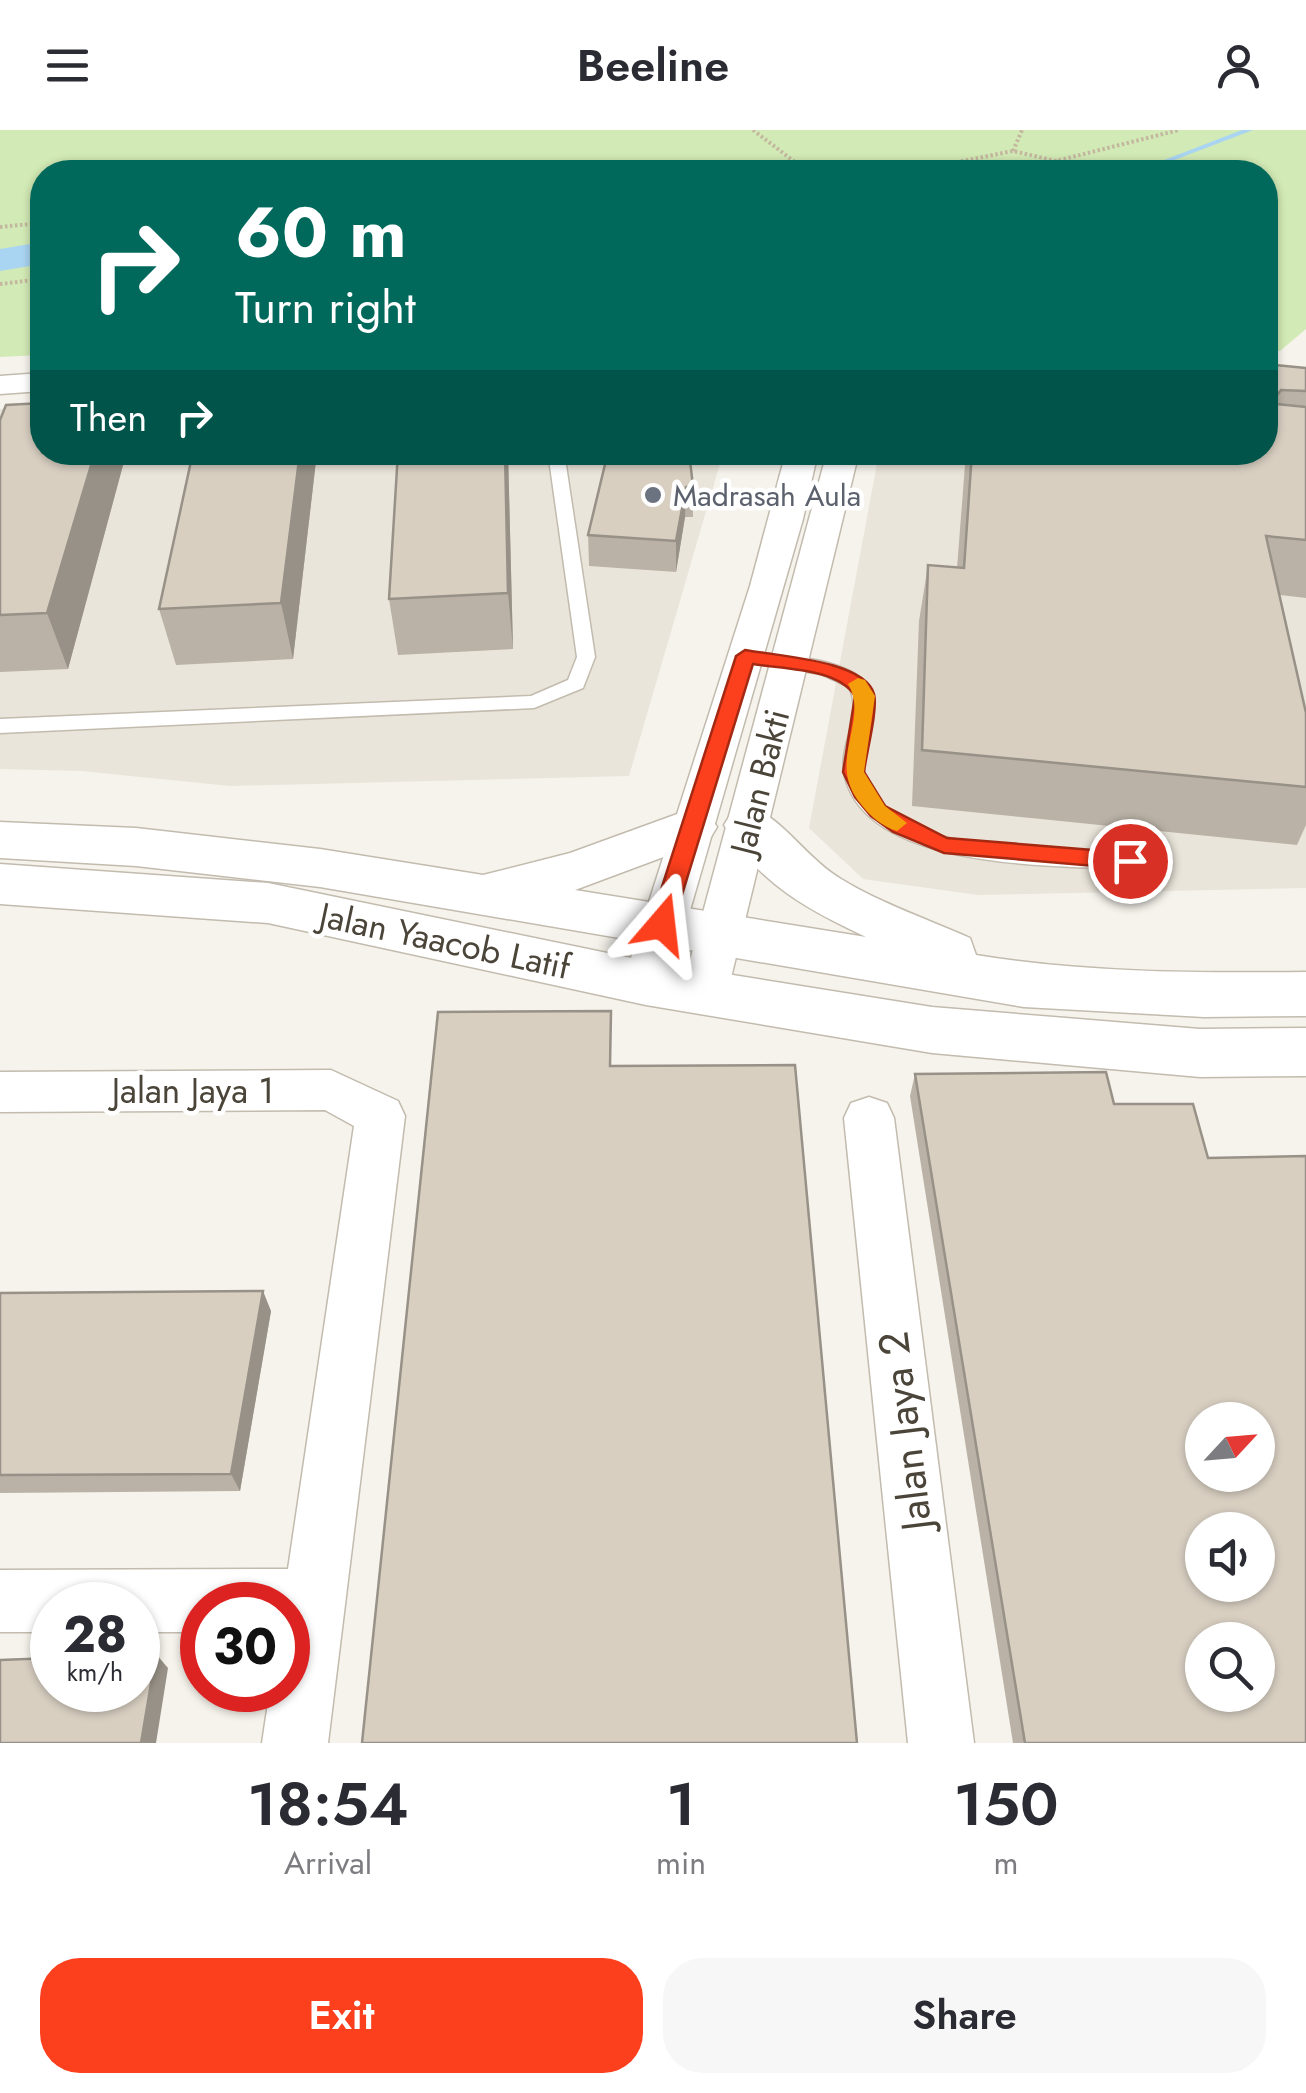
<!DOCTYPE html>
<style>
body{margin:0;font-family:Jost,sans-serif;background:#f7f7f7;color:#2b2b33;height:100vh;display:flex;flex-direction:column;font-size:38px;white-space:nowrap}
*{box-sizing:border-box;margin:0}
p{font-size:32px;color:#7c7c81}
.icon{flex:none;width:55px;height:55px;fill:none;stroke:currentColor;stroke-width:2;stroke-linecap:round;stroke-linejoin:round}
.map{position:relative;height:1613px;overflow:hidden}
.side{display:flex;flex-direction:column;background:#fff;flex:1}
.side>*{flex:none}
.top-card{position:absolute;left:30px;top:30px;width:1248px;height:305px;border-radius:40px;box-shadow:0 2px 8px #0004;background:#00695c;color:#fff;overflow:hidden}
.needle{width:65px;rotate:64deg}
.fabs{position:absolute;left:1185px;top:1272px;display:grid;gap:20px}
.fabs a{display:grid;place-items:center;width:90px;height:90px;border-radius:50%;background:#fff;box-shadow:0 2px 8px #0004;font-size:50px}
.speed{position:absolute;left:30px;top:1452px;display:flex;gap:20px;font-size:50px;font-weight:700;text-align:center}
.speed>*{display:grid;place-content:center;width:130px;height:130px;border-radius:50%;background:#fff;box-shadow:0 2px 8px #0004;line-height:1}
.speed small{font-size:25px;font-weight:400}
.speed .limit{border:15px solid #d22;background:#fff;color:#111}
.pin{position:absolute;display:grid;place-items:center;width:85px;height:85px;color:#fff;margin:-42px;border:5px solid #fff;border-radius:50%;box-shadow:0 2px 10px #0007}
.me{position:absolute;width:110px;margin:-55px;rotate:17deg;stroke-linejoin:round;filter:drop-shadow(0 0 8px #0008)}
.turn{display:flex;align-items:center;gap:35px;height:210px;padding:0 40px;font-size:45px}
.turn .icon{width:130px;height:130px;stroke-width:2.5}
.turn b{display:block;font-size:70px;line-height:85px}
.then{display:flex;align-items:center;height:95px;padding:0 40px;background:#0003;gap:20px;font-size:38px}
.eta{display:flex;justify-content:space-evenly;align-items:center;height:170px;text-align:center}
.eta b{font-size:60px;font-weight:600;line-height:70px}
.button{display:flex;gap:20px;margin-top:auto;padding:20px 40px}
.button a{flex:1;height:115px;border-radius:40px;background:#fc3f1d;color:#fff;font-size:40px;font-weight:600;line-height:115px;text-align:center}
.button a+a{background:#f7f7f7;color:#2b2b33}
header{display:flex;justify-content:space-between;align-items:center;height:130px;padding:0 40px;background:#fff;font-size:45px;font-weight:600}
.map>svg:first-child{display:block}
</style>
<header><svg class="icon" aria-label="menu" viewBox="0 0 24 24"><path d="M4 6h16M4 12h16M4 18h16"/></svg>Beeline<svg class="icon" aria-label="person" viewBox="0 0 24 24"><circle cx="12" cy="8" r="4"/><path d="M4 21q1-7 8-7t8 7"/></svg></header>
<div class="map">
<svg width="1306" height="1613" viewBox="0 0 1306 1613">
<rect width="100%" height="100%" fill="#f6f3ec"/>
<!-- residential -->
<g fill="#eae5da">
<polygon points="1306,245 1306,758 978,765 863,749 809,698 879,323 1265,322"/>
<polygon points="42,276 42,322 723,323 629,646 230,656 81,641 0,639 0,279"/>
</g>
<!-- green -->
<polygon fill="#d2eab5" points="0,0 1306,0 1306,199 1280,221 1265,220 1265,42 42,42 42,225 0,227"/>
<!-- water -->
<polygon fill="#a9d4f2" points="42,112 42,134 0,141 0,119"/>
<g fill="none" stroke-linecap="round" stroke-linejoin="round">
<!-- stream -->
<polygon fill="#a9d4f2" fill-rule="evenodd" points="1242,0 1253,0 1143,42 1133,42"/>
<defs>
<g id="service">
<polygon points="548,322 564,322 595,527 583,558 534,578 0,603 0,589 531,566 568,550 577,527"/>
<path d="M745,521C778,526 857,526 871,562C877,576 871,593 868,607C864,625 860,643 871,659C916,729 1056,720 1130,723L1141,731L1130,739C1056,735 868,741 845,647C837,617 864,586 849,557L821,544L738,531V523Z"/>
</g>
<g id="minor">
<polygon points="42,243 42,261 0,264 0,246"/>
<polygon points="786,322 818,322 803,389 669,853 662,866 646,871 630,866 623,853 750,456"/>
<polygon points="827,322 859,322 727,864 720,877 704,882 688,877 681,864"/>
<polygon points="331,940 398,971 405,986 328,1613 262,1613 270,1560 288,1560 288,1475 202,1475 202,1502 138,1502 138,1475 52,1475 52,1502 0,1502 0,1440 288,1439 354,996 325,980 0,982 0,942"/>
<polygon points="869,967 887,973 894,988 974,1613 908,1613 844,988 851,973"/>
</g>
<g id="tertiary">
<path d="M750,677C781,686 807,729 841,749C880,773 927,789 970,808L976,825C1085,843 1197,843 1306,842V886L1204,887L1024,877L320,757L136,736L0,728V692L136,698L320,719L483,745L570,723L691,679L709,684L717,697L709,710L575,760L866,807C808,780 758,753 724,695L732,682Z"/>
<polygon points="0,734 268,753 646,831 932,877 1200,899 1306,898 1306,946 1200,947 932,923 646,875 268,793 0,774"/>
</g>
</defs>
<!-- service casing -->
<use href="#service" stroke="#c2bbae" stroke-width="3"/>
<!-- minor casing -->
<use href="#minor" stroke="#c2bbae" stroke-width="3"/>
<!-- tertiary casing -->
<use href="#tertiary" stroke="#c2bbae" stroke-width="3"/>
<!-- path -->
<g stroke="#c4b79f" stroke-width="4" stroke-dasharray="2.5 2.5" stroke-linecap="butt">
<polyline points="753,0 808,42"/>
<polyline points="1013,21 1022,0"/>
<polyline points="1056,31 1080,42"/>
<polyline points="907,42 1013,21 1056,31 1179,0"/>
<polyline points="0,97 42,93"/>
<polyline points="0,154 42,149"/>
</g>
<!-- service -->
<use href="#service" fill="#fff" fill-rule="evenodd"/>
<!-- minor -->
<use href="#minor" fill="#fff" fill-rule="evenodd"/>
<!-- tertiary -->
<use href="#tertiary" fill="#fff" fill-rule="evenodd"/>
</g>
<!-- wall -->
<g fill="#bab2a6">
<polygon points="1265,234 1306,238 1306,468 1280,465 1306,583 1306,695 1297,715 912,676 919,491 928,435 957,438 966,322 1265,322"/>
<polygon points="0,290 126,324 68,539 0,542"/>
<polygon points="317,322 293,529 176,535 159,479"/>
<polygon points="508,322 513,519 398,525 389,469"/>
<polygon points="608,322 693,356 693,387 685,387 676,442 589,436 588,405"/>
<polygon points="915,944 1114,974 1208,1028 1306,1613 1013,1613 910,966"/>
<polygon points="0,1163 271,1181 240,1361 0,1363"/>
</g>
<!-- shaded-wall -->
<g fill="#979187">
<polygon points="95,322 126,322 126,324 68,539 47,483"/>
<polygon points="300,322 317,322 293,529 281,473"/>
<polygon points="505,322 508,322 513,519 508,463"/>
<polygon points="686,357 685,387 676,442 676,411"/>
<polygon points="263,1161 271,1181 240,1361 231,1344"/>
<polygon points="156,1524 168,1538 156,1613 141,1613"/>
</g>
<!-- building -->
<g fill="#d8cfc1" stroke="#979187" stroke-width="2.5" fill-rule="evenodd">
<polygon points="1265,234 1306,238 1306,261 1281,260 1274,269 1277,274 1306,277 1306,410 1266,406 1306,583 1306,657 922,620 928,435 964,438 972,322 1265,322"/>
<polygon points="42,273 42,322 95,322 47,483 0,485 0,290 6,275"/>
<polygon points="193,322 300,322 281,473 159,479"/>
<polygon points="398,322 505,322 508,463 389,469"/>
<polygon points="608,322 689,322 693,356 686,357 676,411 588,405"/>
<polygon points="611,881 610,936 795,935 857,1613 362,1613 438,882"/>
<path d="M1106,942L1114,974H1193L1208,1028L1306,1026V1613H1025L915,944ZM1202,1290H1258V1345H1202ZM1202,1400H1258V1455H1202ZM1202,1510H1258V1565H1202Z"/>
<polygon points="263,1161 231,1344 0,1345 0,1163"/>
<polygon points="156,1524 141,1613 0,1613 0,1530 52,1528 52,1560 138,1560 138,1525"/>
</g>
<!-- route -->
<path fill="#fc3f1d" stroke="#a42913" stroke-width="2.5" d="M745,520C777,526 864,530 874,564C878,580 866,624 864,642L885,676L947,708L1130,723L1141,731L1130,739L944,723L893,702L871,686L855,667L843,642L855,566C838,538 782,539 753,534L673,794L662,803L654,800L650,794L736,526Z"/>
<!-- slow -->
<path fill="#f59e0b" d="M858,548L865,550L875,566L864,642L885,676L907,693L897,701C881,696 870,686 860,673C826,631 870,591 848,554Z"/>
<!-- markers -->
<circle fill="#6b7280" stroke="#fff" stroke-width="4" cx="653" cy="365" r="10"/>
<g text-anchor="middle" dominant-baseline="central" stroke-width="9" stroke-linejoin="round" paint-order="stroke">
<!-- far-worship labels -->
<g font-size="30" fill="#5b616d" stroke="#fff" text-anchor="start">
<text x="673" y="365">Madrasah Aula</text>
</g>
<!-- street labels -->
<g font-size="35" fill="#4b4439" stroke="#fff">
<text transform="translate(760 652) rotate(-76)">Jalan Bakti</text>
<text transform="translate(445 811) rotate(12)">Jalan Yaacob Latif</text>
<text x="193" y="961">Jalan Jaya 1</text>
</g>
<!-- near-street labels -->
<g font-size="42" fill="#4b4439" stroke="#fff">
<text transform="translate(905 1301) rotate(-97)">Jalan Jaya 2</text>
</g>
</g>
</svg>
<div class="fabs">
<a><svg class="needle" viewBox="-14 -14 28 28"><path d="M0-13l5 13h-10z" fill="#e53935"/><path d="M0 13l5-13h-10z" fill="#7c7c81"/></svg></a>
<a><svg class="icon" aria-label="sound" viewBox="0 0 24 24"><path d="M4 9h4l5-4v14l-5-4H4zM17 9q2 3 0 6"/></svg></a>
<a><svg class="icon" aria-label="search" viewBox="0 0 24 24"><circle cx="10" cy="10" r="6"/><path d="M15 15l6 6"/></svg></a>
</div>
<div class="speed"><div>28<small>km/h</small></div><div class="limit">30</div></div>
<div class="pin" style="left:1130px;top:731px;background:#d93025"><svg class="icon" aria-label="arrive" viewBox="0 0 24 24"><path d="M6 21V4h12l-3 4 3 4H6"/></svg></div>
<svg class="me" style="left:662px;top:794px" viewBox="-20 -20 40 40"><path d="M0-17L14 15 0 8-14 15z" fill="#fc3f1d" stroke="#fff" stroke-width="4"/></svg>
<div class="top-card">
<div class="turn"><svg class="icon" aria-label="right" viewBox="0 0 24 24"><path d="M7 20v-9h11M14 6l5 5-5 5"/></svg><div><b>60 m</b>Turn right</div></div>
<div class="then">Then<svg class="icon" aria-label="right" viewBox="0 0 24 24"><path d="M7 20v-9h11M14 6l5 5-5 5"/></svg></div>
</div>
</div>
<section class="side">
<div class="eta">
<div><b>18:54</b><p>Arrival</p></div>
<div><b>1</b><p>min</p></div>
<div><b>150</b><p>m</p></div>
</div>
<div class="button"><a>Exit</a><a>Share</a></div>
</section>
